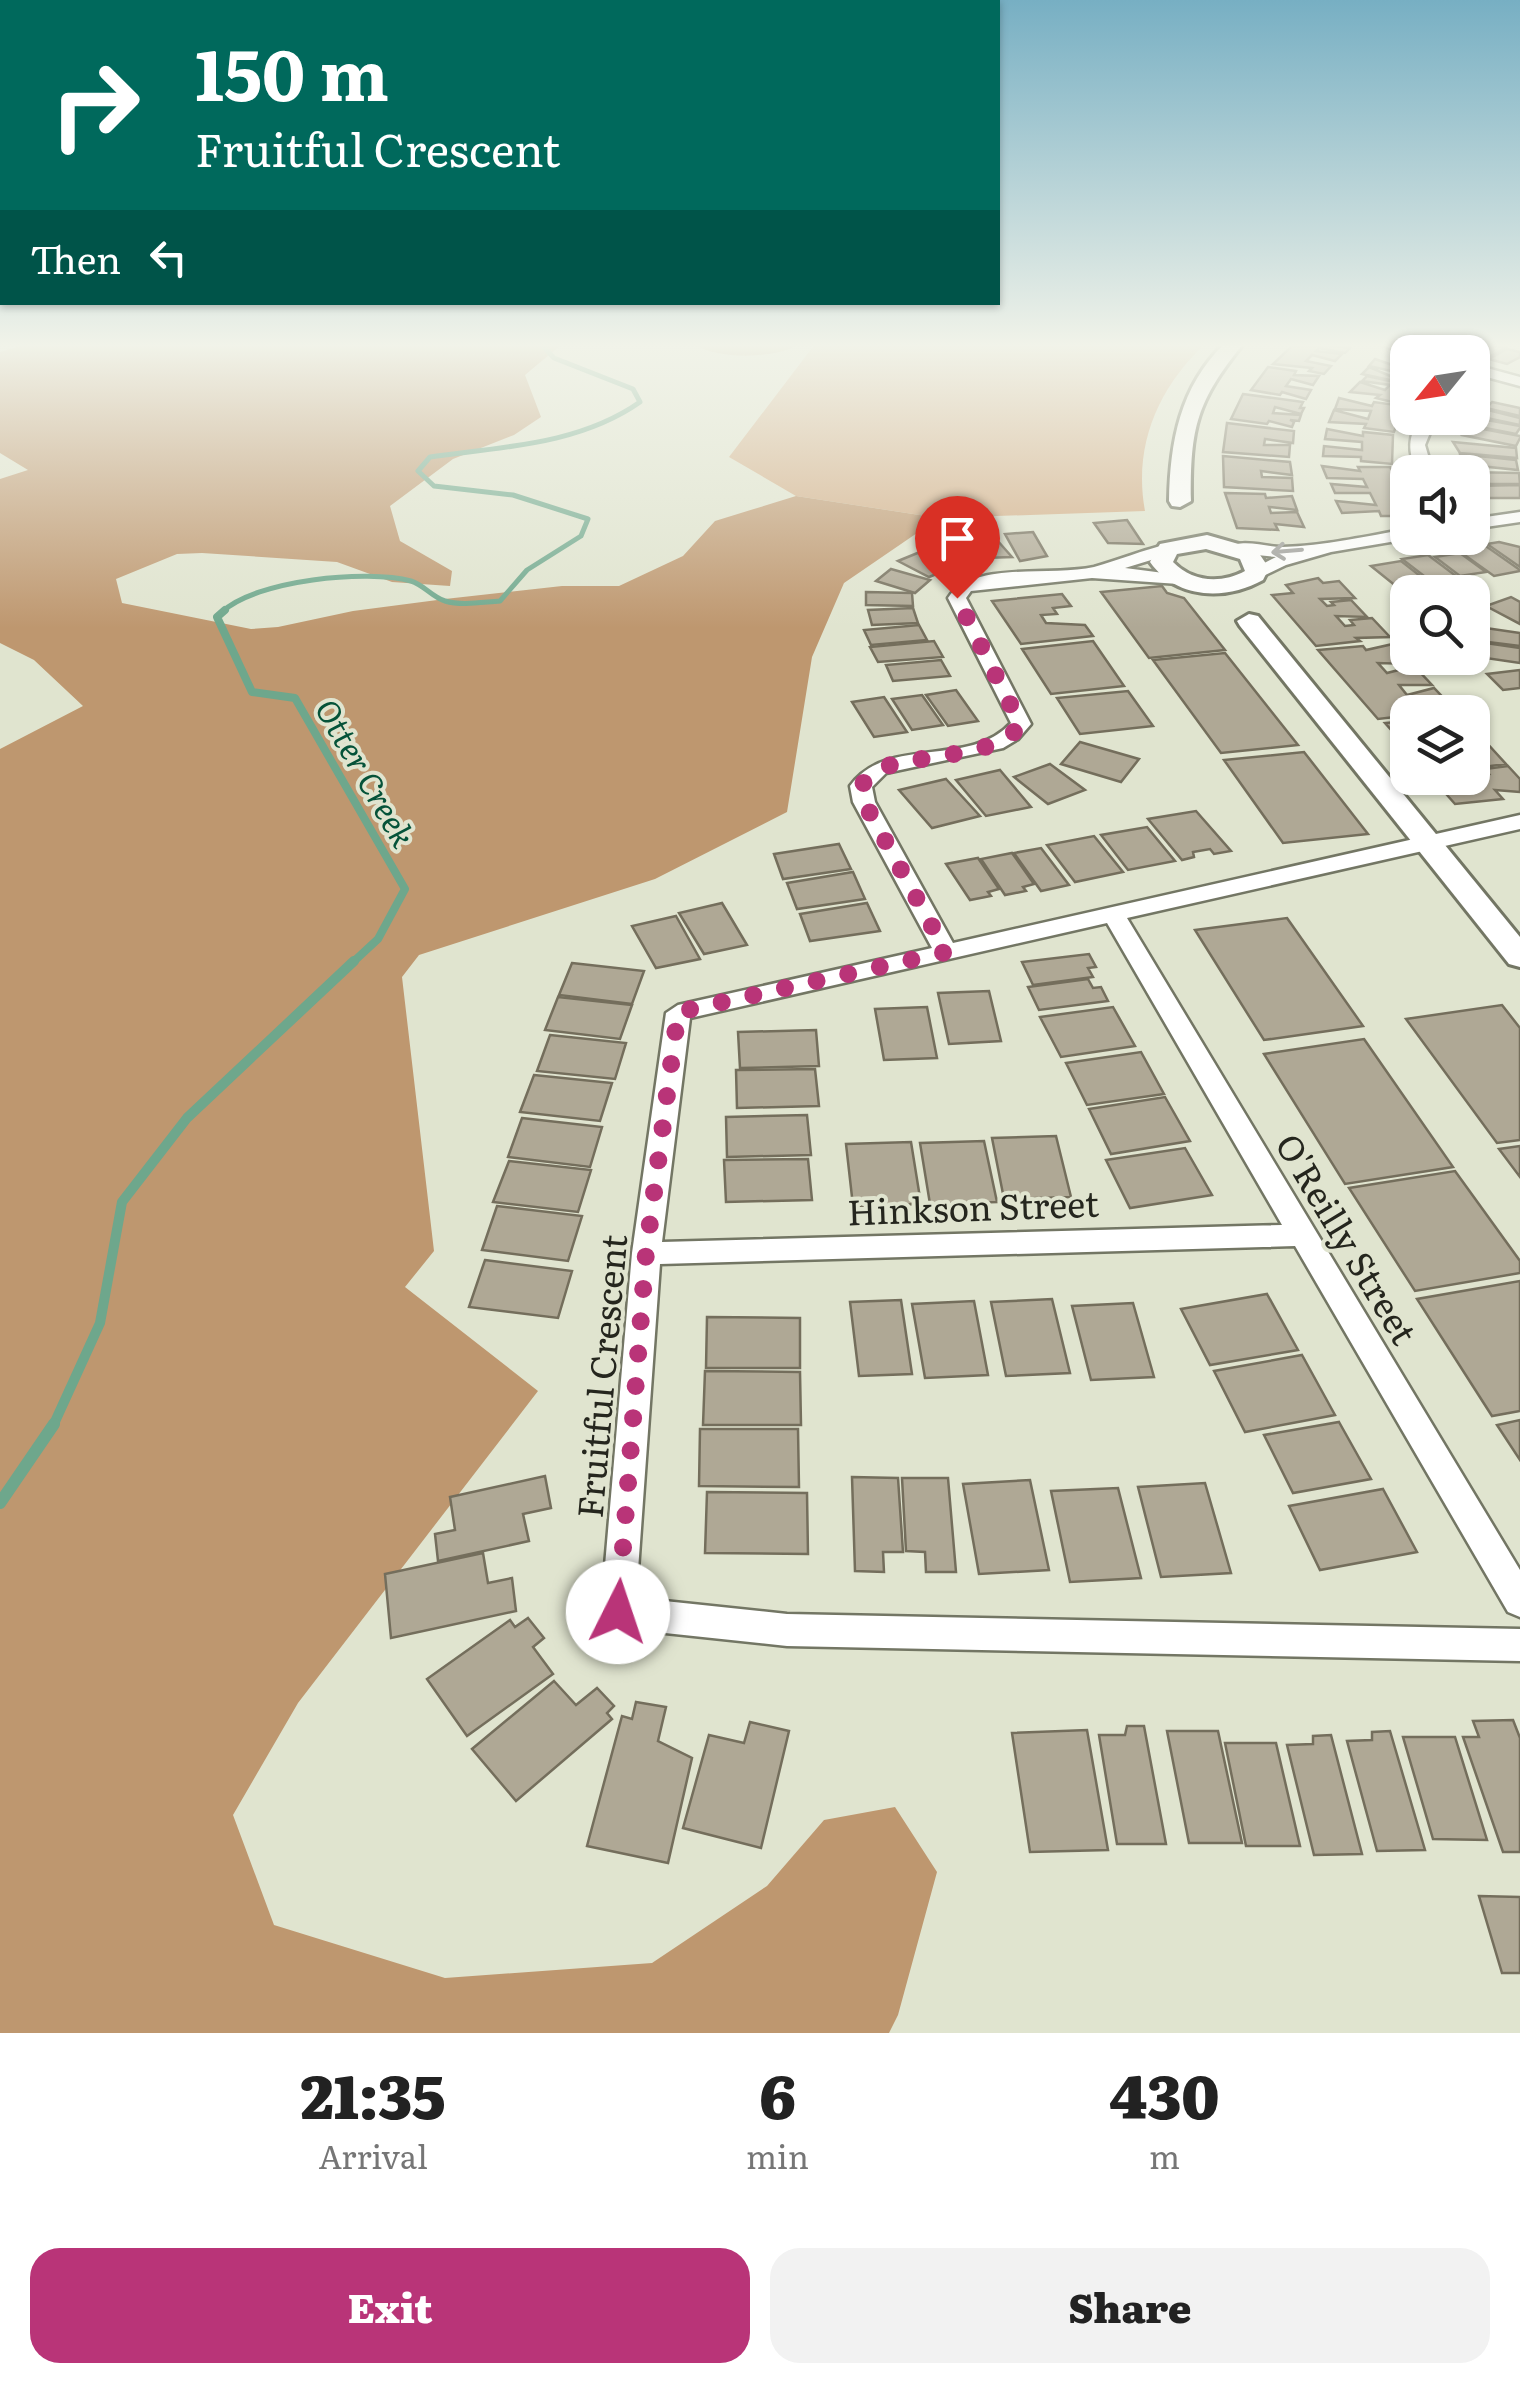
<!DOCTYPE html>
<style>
body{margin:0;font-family:Literata,serif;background:#f2f2f2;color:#222;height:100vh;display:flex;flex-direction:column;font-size:38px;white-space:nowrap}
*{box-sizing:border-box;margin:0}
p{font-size:32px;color:#767676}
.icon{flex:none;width:55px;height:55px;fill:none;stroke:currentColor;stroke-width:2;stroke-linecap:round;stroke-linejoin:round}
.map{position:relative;height:2033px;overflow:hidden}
.drawer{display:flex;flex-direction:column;background:#fff;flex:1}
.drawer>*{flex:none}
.guide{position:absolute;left:0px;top:0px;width:1000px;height:305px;box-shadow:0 2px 8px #0004;background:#00695c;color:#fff;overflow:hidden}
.needle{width:65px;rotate:240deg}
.fabs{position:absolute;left:1390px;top:335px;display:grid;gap:20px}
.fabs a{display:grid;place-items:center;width:100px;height:100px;border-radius:20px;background:#fff;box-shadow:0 2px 8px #0004;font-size:50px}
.pin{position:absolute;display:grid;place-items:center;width:85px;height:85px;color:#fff;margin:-102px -42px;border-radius:50% 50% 50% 0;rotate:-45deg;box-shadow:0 0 10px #0007}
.pin .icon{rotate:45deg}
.me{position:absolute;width:110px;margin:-55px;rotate:4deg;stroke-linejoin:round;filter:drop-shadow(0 0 8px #0008)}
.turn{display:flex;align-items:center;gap:35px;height:210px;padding:0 30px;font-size:45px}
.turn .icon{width:130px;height:130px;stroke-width:2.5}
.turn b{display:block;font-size:70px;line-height:85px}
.then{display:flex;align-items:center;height:95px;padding:0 30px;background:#0003;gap:20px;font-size:38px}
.eta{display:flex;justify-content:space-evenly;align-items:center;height:170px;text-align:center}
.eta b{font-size:60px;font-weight:800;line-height:70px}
.cta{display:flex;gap:20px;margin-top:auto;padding:20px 30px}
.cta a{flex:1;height:115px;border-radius:30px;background:#b93478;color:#fff;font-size:40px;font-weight:800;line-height:115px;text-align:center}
.cta a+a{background:#f2f2f2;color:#222}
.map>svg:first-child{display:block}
</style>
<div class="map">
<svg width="1520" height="2033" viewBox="0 0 1520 2033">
<rect width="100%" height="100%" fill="#e0e4cf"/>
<!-- green -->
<path fill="#d2ac85" d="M815,344H1205C1158,388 1133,446 1145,511L939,518L796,496L729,457Z"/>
<!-- forest -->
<g fill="#be976f">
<polygon points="27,344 562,344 525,375 541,417 514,435 453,459 390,506 400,541 452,571 450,586 392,582 337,562 202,553 177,554 116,579 122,603 251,629 278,627 353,611 445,599 562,586 619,586 683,556 715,521 796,496 939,518 844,583 812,657 787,812 655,879 419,955 402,977 434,1251 405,1287 538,1391 298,1703 233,1815 274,1925 445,1978 652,1963 767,1886 824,1820 895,1807 937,1872 898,2015 889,2033 0,2033 0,749 83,706 34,660 0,643 0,479 28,470 0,453 0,352"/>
<path d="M694,344H800C775,359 718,360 694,344Z"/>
</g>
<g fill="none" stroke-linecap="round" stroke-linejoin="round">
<!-- stream-far3 -->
<path stroke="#6ea78c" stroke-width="5" d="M222,612C256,580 367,569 411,581C424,585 432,597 445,601C462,606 483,602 500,601L527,570L581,536L588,519L513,495L434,486L418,471L430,457C501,447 579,445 640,402L633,389L554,358L541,344"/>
<!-- stream-far2 -->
<polyline stroke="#6ea78c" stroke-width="8" points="225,610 217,617 252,692 295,698 405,889 378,939 351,964"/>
<!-- stream-far1 -->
<polyline stroke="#6ea78c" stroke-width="10" points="53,1426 100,1323 122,1202 187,1118 354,961"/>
<!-- stream -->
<polyline stroke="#6ea78c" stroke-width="12" points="0,1503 54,1424"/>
</g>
<!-- building -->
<g fill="#afa895" stroke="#746e5c" stroke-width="2.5">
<polygon points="1294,344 1323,344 1350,348 1345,353 1319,348 1316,351 1342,354 1335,361 1312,355 1306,361 1331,366 1324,374 1309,371 1312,368 1273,364"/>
<polygon points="1486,344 1490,344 1505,348 1487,358 1470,352"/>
<polygon points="1507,349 1520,352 1520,357 1507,364 1489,359"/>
<polygon points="1375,359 1404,369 1408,366 1408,384 1362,374 1369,367 1395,378 1400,373 1369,366"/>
<polygon points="1268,367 1296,371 1294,375 1319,376 1313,385 1291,379 1286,386 1311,390 1306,399 1282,392 1280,395 1251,390"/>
<polygon points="1367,376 1408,385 1408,401 1404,405 1376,398 1380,395 1350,392 1360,382 1385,390 1390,385 1362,381"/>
<polygon points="1243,394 1303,402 1300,408 1304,408 1301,414 1275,407 1273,413 1301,415 1299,421 1290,420 1294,422 1292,427 1269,421 1267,424 1231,419"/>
<polygon points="1339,398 1372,406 1374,402 1403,406 1394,432 1364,428 1366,424 1329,422 1334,410 1368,419 1371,411 1335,409"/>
<polygon points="1492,402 1520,408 1520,416 1486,408"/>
<polygon points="1488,410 1520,418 1520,425 1482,417"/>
<polygon points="1476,418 1520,426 1520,428 1516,434 1470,425"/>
<polygon points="1227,423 1294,431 1293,443 1265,439 1264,445 1290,445 1289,457 1223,452"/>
<polygon points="1467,426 1520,436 1520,438 1516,446 1462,435"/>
<polygon points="1327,429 1363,436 1363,432 1393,435 1392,464 1361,461 1361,457 1323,456 1324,446 1362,450 1362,442 1325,439"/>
<polygon points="1453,442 1516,448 1517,458 1460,453"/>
<polygon points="1460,454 1516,460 1518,470 1461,464"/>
<polygon points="1223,456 1290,462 1292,475 1261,471 1262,477 1292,478 1293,491 1224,487"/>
<polygon points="1322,466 1360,471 1358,467 1390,467 1408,501 1408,516 1381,516 1379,511 1342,513 1336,501 1376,505 1370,493 1335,493 1331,484 1367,487 1363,479 1327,478"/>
<polygon points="1467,472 1519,473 1520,484 1474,484 1472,472"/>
<polygon points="1520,485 1520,498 1483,498 1473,486"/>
<polygon points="1225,493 1265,494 1266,498 1292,496 1297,510 1269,507 1271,513 1297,512 1304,527 1275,524 1278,530 1237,528"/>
<polygon points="1127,520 1143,544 1108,543 1094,523"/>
<polygon points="989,531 1012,557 982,558 962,535"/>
<polygon points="1033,532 1047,556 1020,561 1005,534"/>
<polygon points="962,538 982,561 957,568 935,542"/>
<polygon points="1480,542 1520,570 1520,571 1494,576 1459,551"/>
<polygon points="1499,542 1520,547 1520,567 1487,544"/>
<polygon points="920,552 951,568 929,577 898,561"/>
<polygon points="1460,553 1486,572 1460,576 1435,557"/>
<polygon points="1428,555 1464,582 1437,586 1402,559"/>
<polygon points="1401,561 1433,586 1402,591 1371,566"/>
<polygon points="891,569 930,580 915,593 876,581"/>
<polygon points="1318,578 1323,583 1339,581 1355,598 1320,599 1327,606 1334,605 1331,602 1351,600 1367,617 1336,616 1345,626 1354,625 1350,620 1372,618 1390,637 1356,638 1360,641 1316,646 1272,595 1293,593 1286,585"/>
<polygon points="1162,586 1167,593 1184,598 1225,650 1149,658 1101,592"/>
<polygon points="866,592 912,593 913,606 866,605"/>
<polygon points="1062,594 1071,606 1053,608 1057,614 1041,615 1046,623 1085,625 1093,636 1021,644 992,601"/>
<polygon points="1511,597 1520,602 1520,624 1486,606"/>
<polygon points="913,608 918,623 872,625 868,610"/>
<polygon points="919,625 927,640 871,645 864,630"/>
<polygon points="1472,626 1520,633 1520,646 1472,640"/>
<polygon points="934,641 943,657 878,662 870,647"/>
<polygon points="1093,641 1124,686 1051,694 1022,649"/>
<polygon points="1472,641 1520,648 1520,663 1472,656"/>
<polygon points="1393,644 1411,664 1378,663 1387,673 1414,666 1432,685 1399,685 1407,695 1434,688 1455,710 1378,719 1318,650 1363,646 1366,650"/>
<polygon points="1225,653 1298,745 1221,753 1153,660"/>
<polygon points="941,660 950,676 893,681 886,665"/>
<polygon points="1520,670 1520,688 1503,690 1487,674"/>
<polygon points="956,690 978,721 948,726 926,695"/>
<polygon points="1128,691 1153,726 1080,734 1057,698"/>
<polygon points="922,695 943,725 912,730 892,699"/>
<polygon points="884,697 907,732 874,737 852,702"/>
<polygon points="1408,721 1408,749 1385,723"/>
<polygon points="1485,741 1506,764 1483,767 1472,763 1472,742"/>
<polygon points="1080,742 1139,759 1121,782 1061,764"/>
<polygon points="1304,752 1368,834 1283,843 1224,760"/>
<polygon points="1050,764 1085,790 1048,804 1014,777"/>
<polygon points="1472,765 1481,775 1489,774 1485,769 1508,766 1520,779 1520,792 1495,790 1503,799 1455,804 1432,778 1472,778"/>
<polygon points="1000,770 1031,807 986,816 956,780"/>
<polygon points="946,779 980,816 932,828 899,790"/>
<polygon points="1196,811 1231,851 1214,854 1210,849 1193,852 1194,857 1182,860 1148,819"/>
<polygon points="1147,827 1175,861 1128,870 1101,835"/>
<polygon points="1094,836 1123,872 1075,882 1047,845"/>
<polygon points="839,844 851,869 783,879 774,854"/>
<polygon points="1041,848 1069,885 1041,891 1014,853"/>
<polygon points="1012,853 1034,884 1023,887 1026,891 1005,895 981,859"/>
<polygon points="978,858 999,889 988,892 991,896 970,900 946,864"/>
<polygon points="853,872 865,899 797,909 787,883"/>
<polygon points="722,903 747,945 704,954 679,913"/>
<polygon points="867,903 880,931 810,941 800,914"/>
<polygon points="676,916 700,959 656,968 632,926"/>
<polygon points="1287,918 1363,1026 1264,1040 1195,930"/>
<polygon points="1089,954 1096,967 1088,968 1093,977 1033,985 1022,962"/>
<polygon points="572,963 644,971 632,1004 559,995"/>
<polygon points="1088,979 1093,988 1101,987 1108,1001 1039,1010 1028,987"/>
<polygon points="989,991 1001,1041 949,1044 938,993"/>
<polygon points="558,997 632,1005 620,1039 545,1030"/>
<polygon points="1502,1005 1520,1028 1520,1140 1497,1143 1406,1019"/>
<polygon points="927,1007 937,1058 884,1060 875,1009"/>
<polygon points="1113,1007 1135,1046 1061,1057 1040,1017"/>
<polygon points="816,1030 819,1066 740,1068 738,1032"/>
<polygon points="550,1035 626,1043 615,1079 537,1071"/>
<polygon points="1364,1039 1453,1167 1345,1184 1264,1054"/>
<polygon points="1141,1052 1164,1094 1087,1105 1066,1063"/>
<polygon points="815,1069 819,1106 737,1108 736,1070"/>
<polygon points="534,1075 612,1083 600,1121 520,1112"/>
<polygon points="1165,1097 1190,1141 1111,1154 1089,1109"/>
<polygon points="807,1115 811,1155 727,1157 726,1117"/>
<polygon points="522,1118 602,1127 590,1167 508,1157"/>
<polygon points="1056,1136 1071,1197 1004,1199 992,1138"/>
<polygon points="984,1141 997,1202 930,1204 920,1143"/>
<polygon points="911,1142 921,1204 853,1206 846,1144"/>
<polygon points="1520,1146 1520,1177 1499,1149"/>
<polygon points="1185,1148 1212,1195 1130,1208 1106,1160"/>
<polygon points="808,1159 812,1200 726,1202 724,1160"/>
<polygon points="509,1161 591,1170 578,1212 493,1202"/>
<polygon points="1455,1171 1520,1261 1520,1273 1415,1291 1349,1188"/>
<polygon points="497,1206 582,1216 568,1261 482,1250"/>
<polygon points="485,1260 572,1271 558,1318 469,1307"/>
<polygon points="1520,1281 1520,1411 1492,1416 1417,1299"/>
<polygon points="1267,1294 1298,1350 1210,1365 1181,1309"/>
<polygon points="1052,1299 1070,1373 1006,1376 991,1302"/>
<polygon points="901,1300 912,1374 859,1376 850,1302"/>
<polygon points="974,1301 988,1375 925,1378 912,1304"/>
<polygon points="1133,1303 1154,1377 1091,1380 1072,1306"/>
<polygon points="707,1317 800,1318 800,1368 706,1368"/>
<polygon points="1302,1355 1335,1415 1245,1432 1214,1371"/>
<polygon points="705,1371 800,1372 801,1425 703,1425"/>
<polygon points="1520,1420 1520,1460 1497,1425"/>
<polygon points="1339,1422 1371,1479 1293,1493 1264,1435"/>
<polygon points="700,1429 798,1429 799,1487 699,1486"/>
<polygon points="545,1476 551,1508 523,1514 529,1541 438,1561 435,1534 455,1530 450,1497"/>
<polygon points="852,1477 898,1478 903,1552 883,1552 884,1572 855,1571"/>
<polygon points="902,1478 948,1478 956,1572 926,1572 925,1552 906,1551"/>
<polygon points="1030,1480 1049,1570 979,1574 963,1484"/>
<polygon points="1205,1483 1231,1573 1161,1577 1138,1487"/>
<polygon points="1118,1488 1141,1578 1070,1582 1051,1491"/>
<polygon points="1383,1489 1417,1552 1320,1570 1289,1506"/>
<polygon points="707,1492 807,1493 808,1554 705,1553"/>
<polygon points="483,1553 488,1583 512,1578 516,1611 391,1638 385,1574"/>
<polygon points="528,1618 544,1638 533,1647 553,1674 467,1736 427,1679 510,1620 515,1627"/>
<polygon points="554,1681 576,1705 597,1688 614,1706 607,1713 612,1719 516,1801 472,1749"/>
<polygon points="636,1702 666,1707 658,1741 692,1758 668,1863 587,1846 622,1716 632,1719"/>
<polygon points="1513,1720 1520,1738 1520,1852 1503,1852 1463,1737 1479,1737 1473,1721"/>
<polygon points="750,1722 789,1731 761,1848 683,1828 709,1735 744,1743"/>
<polygon points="1127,1726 1144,1726 1166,1844 1117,1844 1099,1735 1125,1735"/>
<polygon points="1087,1730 1108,1850 1030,1852 1012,1733"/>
<polygon points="1167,1731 1218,1731 1242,1843 1189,1843"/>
<polygon points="1390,1731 1425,1850 1377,1851 1347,1741 1372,1740 1372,1732"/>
<polygon points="1331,1735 1362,1854 1314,1855 1287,1745 1313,1744 1313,1736"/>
<polygon points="1403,1737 1455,1737 1487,1840 1433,1839"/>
<polygon points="1225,1743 1276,1743 1300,1846 1246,1846"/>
<polygon points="1479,1896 1520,1897 1520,1973 1502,1973"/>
</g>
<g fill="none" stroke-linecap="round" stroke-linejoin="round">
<defs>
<g id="minor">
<polygon points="1378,344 1400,344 1424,352 1408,354"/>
<polygon points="1472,364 1520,377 1520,386 1472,373"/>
<path d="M1421,418H1436L1425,445L1433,472H1417C1408,452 1407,436 1421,418Z"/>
<polygon points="1520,512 1520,522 1472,529 1472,519"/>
<path d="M1408,529V538H1414L1331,552L1286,565L1255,580L1249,579V571L1276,557L1237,553L1228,548C1242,538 1265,547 1282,547C1324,546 1366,536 1408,529Z"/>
<path d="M1168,544L1174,545V553L1125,568L1187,576L1193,577V585L1092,578L971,591L966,598L1031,724L1018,739L1003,748L886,773L872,787L875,802L953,943L1520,815V829L1127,918L1520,1570V1617L1508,1612L1295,1246L660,1264L636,1598L787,1614L1520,1629V1661L787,1646L618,1628L606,1623L601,1612L632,1253L666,1013L678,1005L932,948L853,802L850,786C888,734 969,769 1011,723L948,598C972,560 1052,577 1094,567C1119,560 1143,550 1168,544ZM1107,923L1282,1225L662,1242L690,1018Z"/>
</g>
<g id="tertiary">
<path d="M1224,344H1243C1197,401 1190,427 1191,501L1180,507L1172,506L1169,501C1170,442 1180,387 1224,344Z"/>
<path d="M1207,535L1256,549L1269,568L1263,580C1225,601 1176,599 1150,562L1160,544ZM1206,549L1240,559L1245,571C1221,584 1192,582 1173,562L1177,554Z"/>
<polygon points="1249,614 1258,616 1520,937 1520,967 1509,964 1240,626 1237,621"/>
</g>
</defs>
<!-- minor casing -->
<use href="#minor" stroke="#737664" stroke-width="5"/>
<!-- tertiary casing -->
<use href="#tertiary" stroke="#737664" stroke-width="6"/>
<!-- minor -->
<use href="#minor" fill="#fff" fill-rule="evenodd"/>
<!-- tertiary -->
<use href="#tertiary" fill="#fff" fill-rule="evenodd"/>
</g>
<!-- one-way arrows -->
<defs><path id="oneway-shaft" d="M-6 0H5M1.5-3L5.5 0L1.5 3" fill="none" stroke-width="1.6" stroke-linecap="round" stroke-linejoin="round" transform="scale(2.5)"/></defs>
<use stroke="#9d9d9a" href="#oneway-shaft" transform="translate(1287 551) rotate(175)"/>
<!-- sky -->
<linearGradient id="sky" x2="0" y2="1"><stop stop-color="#77afc3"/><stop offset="0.55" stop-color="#f1f3e9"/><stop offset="1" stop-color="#f1f3e9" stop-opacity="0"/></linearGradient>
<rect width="1520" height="628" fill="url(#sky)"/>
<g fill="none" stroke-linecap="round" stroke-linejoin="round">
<!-- route -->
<path stroke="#b93478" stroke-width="18" stroke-dasharray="0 32.4" d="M618,1612L646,1253L678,1012L946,952L864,802L861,786C866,780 872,772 879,769C913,754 1003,758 1020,724L957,598"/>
</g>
<g text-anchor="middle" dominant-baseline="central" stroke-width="8" stroke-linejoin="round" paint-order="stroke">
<!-- far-water labels -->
<g font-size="32" font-style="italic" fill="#055339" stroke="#e0e4cf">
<text transform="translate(367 772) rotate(60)">Otter Creek</text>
</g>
<!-- street labels -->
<g font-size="35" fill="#25261e" stroke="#e0e4cf">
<text transform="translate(973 1206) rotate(-2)">Hinkson Street</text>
<text transform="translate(1348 1238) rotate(59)">O'Reilly Street</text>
<text transform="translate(600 1376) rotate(-85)">Fruitful Crescent</text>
</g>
</g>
</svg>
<div class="fabs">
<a><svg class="needle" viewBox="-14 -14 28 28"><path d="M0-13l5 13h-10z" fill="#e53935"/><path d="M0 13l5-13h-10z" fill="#767676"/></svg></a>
<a><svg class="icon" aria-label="sound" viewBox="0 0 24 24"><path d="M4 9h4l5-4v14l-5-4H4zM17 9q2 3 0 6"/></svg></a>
<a><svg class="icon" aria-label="search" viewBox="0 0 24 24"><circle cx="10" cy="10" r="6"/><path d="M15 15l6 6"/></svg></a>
<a><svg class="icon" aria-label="layers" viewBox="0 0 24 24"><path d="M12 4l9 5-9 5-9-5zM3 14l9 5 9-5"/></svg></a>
</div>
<div class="pin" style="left:957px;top:598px;background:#d93025"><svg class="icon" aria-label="arrive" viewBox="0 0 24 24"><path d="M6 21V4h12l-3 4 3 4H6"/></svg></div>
<svg class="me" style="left:618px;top:1612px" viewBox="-20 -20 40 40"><circle r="19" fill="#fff"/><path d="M0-13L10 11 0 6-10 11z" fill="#b93478"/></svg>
<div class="guide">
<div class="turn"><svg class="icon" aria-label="right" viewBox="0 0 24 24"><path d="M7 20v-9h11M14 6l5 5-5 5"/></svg><div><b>150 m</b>Fruitful Crescent</div></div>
<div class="then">Then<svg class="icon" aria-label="left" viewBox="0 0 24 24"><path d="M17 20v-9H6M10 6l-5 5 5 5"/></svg></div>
</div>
</div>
<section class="drawer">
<div class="eta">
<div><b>21:35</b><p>Arrival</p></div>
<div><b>6</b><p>min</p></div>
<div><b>430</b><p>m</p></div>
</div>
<div class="cta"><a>Exit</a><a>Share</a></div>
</section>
